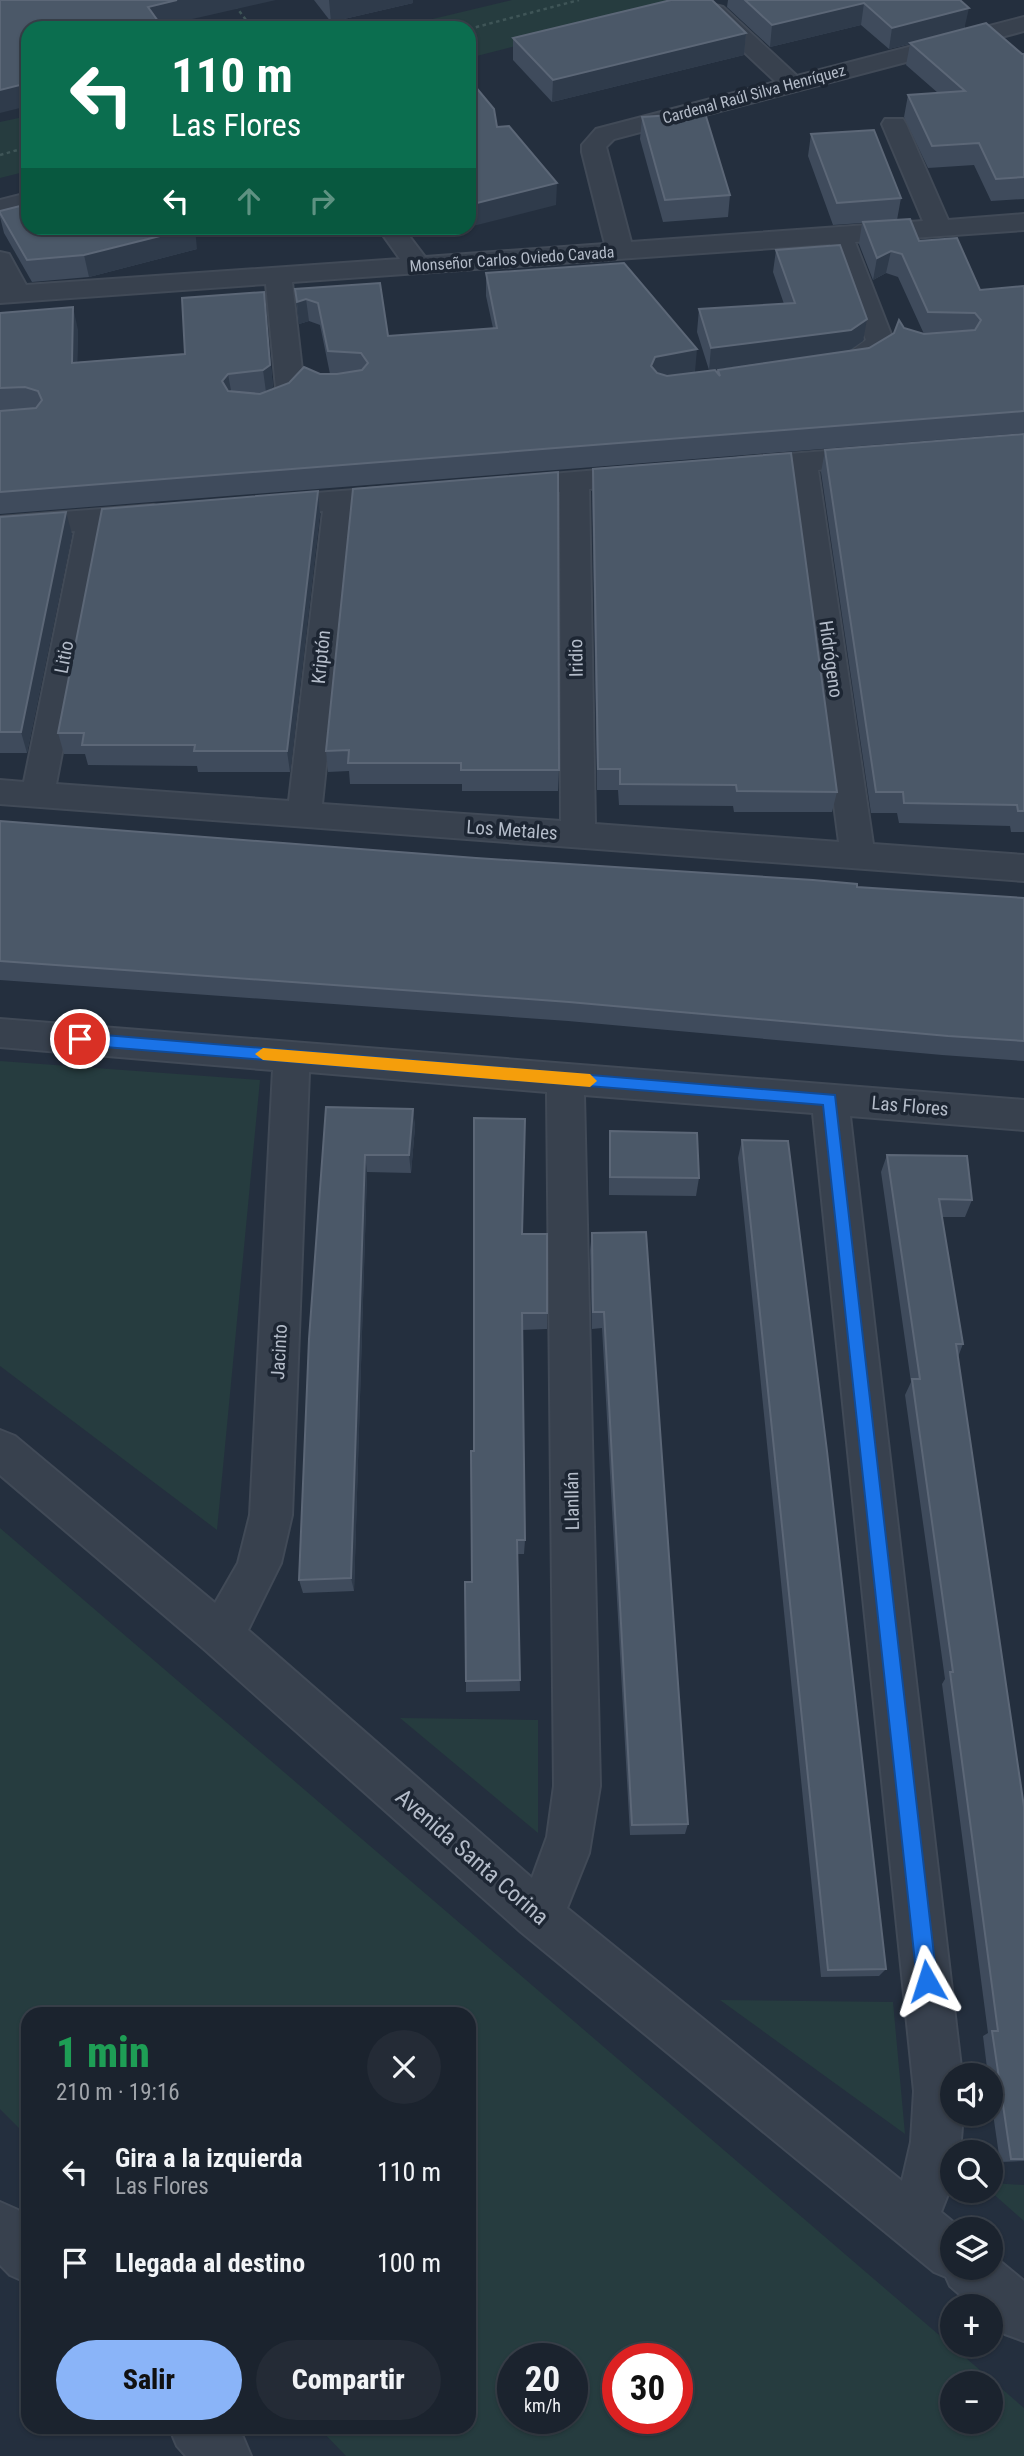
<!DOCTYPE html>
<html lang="es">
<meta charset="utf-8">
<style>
body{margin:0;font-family:"Roboto Condensed",sans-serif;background:#242b36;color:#f1f3f6;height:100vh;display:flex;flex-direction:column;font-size:26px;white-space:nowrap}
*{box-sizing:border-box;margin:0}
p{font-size:23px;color:#a0a4aa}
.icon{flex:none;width:38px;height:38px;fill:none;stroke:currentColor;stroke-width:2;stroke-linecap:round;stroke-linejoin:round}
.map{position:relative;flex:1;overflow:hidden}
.sheet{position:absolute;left:21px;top:2007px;width:455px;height:427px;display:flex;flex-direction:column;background:#1b232e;border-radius:21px;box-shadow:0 2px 5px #0004,0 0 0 2px #39404a}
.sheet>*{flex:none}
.top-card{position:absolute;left:21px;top:21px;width:455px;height:214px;border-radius:21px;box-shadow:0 2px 5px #0004,0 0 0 2px #39404a;background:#0b6e4f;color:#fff;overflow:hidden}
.tools{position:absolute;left:940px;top:2063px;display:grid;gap:14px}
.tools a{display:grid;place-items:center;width:63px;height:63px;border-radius:50%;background:#1b232e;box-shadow:0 2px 5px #0004,0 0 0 2px #39404a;font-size:35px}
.speed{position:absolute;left:497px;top:2343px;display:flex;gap:14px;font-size:35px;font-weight:700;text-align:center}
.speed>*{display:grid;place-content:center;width:91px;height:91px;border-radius:50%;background:#1b232e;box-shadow:0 2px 5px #0004,0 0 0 2px #39404a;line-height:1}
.speed small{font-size:18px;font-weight:400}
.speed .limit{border:10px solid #d22;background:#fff;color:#111}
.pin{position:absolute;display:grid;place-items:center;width:60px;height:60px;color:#fff;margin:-30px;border:4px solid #fff;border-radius:50%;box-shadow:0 2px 7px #0007}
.me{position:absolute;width:77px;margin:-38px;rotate:354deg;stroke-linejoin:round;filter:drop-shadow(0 0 5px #0008)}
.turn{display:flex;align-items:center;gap:24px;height:147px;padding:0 35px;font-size:32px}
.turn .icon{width:91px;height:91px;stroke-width:2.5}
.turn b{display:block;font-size:49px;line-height:60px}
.lanes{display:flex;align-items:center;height:66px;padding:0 35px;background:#0003;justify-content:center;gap:35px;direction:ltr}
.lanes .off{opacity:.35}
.round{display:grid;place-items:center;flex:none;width:74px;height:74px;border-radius:37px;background:#242b36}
.summary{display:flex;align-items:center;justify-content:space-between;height:119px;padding:0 35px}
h1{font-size:42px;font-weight:800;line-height:52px;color:#1e9e55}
.action{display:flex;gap:14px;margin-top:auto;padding:14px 35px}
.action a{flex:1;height:80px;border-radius:42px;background:#8ab4f8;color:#111;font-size:28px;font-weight:800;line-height:80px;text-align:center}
.action a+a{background:#242b36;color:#f1f3f6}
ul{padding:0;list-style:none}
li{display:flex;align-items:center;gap:21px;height:91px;padding:0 35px}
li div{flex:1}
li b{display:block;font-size:26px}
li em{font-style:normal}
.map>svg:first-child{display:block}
</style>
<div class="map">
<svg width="1024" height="2456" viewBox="0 0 1024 2456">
<rect width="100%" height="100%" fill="#242f3e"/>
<!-- green -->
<g fill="#263c3f" fill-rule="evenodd">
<polygon points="512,0 697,0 469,58 469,28 395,28"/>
<polygon points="28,116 28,171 0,178 0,122"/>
<polygon points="0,1061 260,1080 217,1530 0,1366"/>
<path d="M0,1528L1024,2408V2456H346L318,2427H469V2014H28V2137L0,2109ZM572,2359V2418H513V2359ZM618,2359H677V2418H618ZM952,2384H990V2422H952Z"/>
<polygon points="401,1718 538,1720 538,1833 400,1718"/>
<polygon points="720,2000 893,2002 905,2134"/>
<polygon points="991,2183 1024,2185 1024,2221 990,2191"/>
</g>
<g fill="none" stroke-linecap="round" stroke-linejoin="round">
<defs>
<g id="minor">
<path d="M715,5L723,7L797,76L1024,17V31L614,139L606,147L631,242L923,221L882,124L885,119H903L906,124L948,220L1024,214V230L855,242L894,342C879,364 852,376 826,370L822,364L826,358L847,354L866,340L830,244L292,282L304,388C292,411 265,416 241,410L237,404L241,398L268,394L276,388L266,284L0,303V252L9,254L26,285L400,259L378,228H403L425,257L605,244L582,152V145L596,129L776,82L707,17L704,12L707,7Z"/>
<polygon points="28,193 28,209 0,216 0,200"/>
<polygon points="875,447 885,450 889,456 885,462 818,470 873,844 1024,855 1024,881 0,804 0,780 24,782 75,531 0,537 0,517 153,505 163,508 168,515 163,522 105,528 56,784 289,801 323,511 266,515 256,513 251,506 256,499 266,497 404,486 414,488 419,495 414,502 353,509 322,804 561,821 560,492 506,496 496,494 492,487 496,480 506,478 645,466 655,468 659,475 655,482 589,489 595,824 839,842 790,472 740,476 730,473 726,467 730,461 740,458"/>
<path d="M0,1019L1024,1100V1130L850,1116L962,2076H952V2114H963L960,2152H952V2184L941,2212L963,2230H952V2268H990V2253L1024,2281V2341L1005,2334L990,2321V2306H973L950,2286L946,2277L934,2272L521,1932L204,1649L0,1475V1430L15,1436L215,1603L238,1563L250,1515L273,1070L0,1047ZM309,1072L547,1092L554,1786L547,1837L532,1878L248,1630L281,1563L292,1515ZM584,1095L813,1113L914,2091L911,2142L902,2181L567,1908L589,1853L600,1786Z"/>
<polygon points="0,2202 18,2210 28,2220 28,2283 10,2275 0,2265"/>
<polygon points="169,2427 234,2427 243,2437 251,2456 186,2456 177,2446"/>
</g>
</defs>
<!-- minor casing -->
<use href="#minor" stroke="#414a57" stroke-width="4"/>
<!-- path -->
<g stroke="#3f5557" stroke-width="2.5" stroke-dasharray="3.5 3.5" stroke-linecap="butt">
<polyline points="231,0 252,28"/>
<polyline points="469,29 579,0"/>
<polyline points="0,155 28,147"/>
</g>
<!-- minor -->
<use href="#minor" fill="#38414e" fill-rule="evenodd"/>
</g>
<!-- wall -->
<g fill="#3f4b5c">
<polygon points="314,0 413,0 413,3 331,22"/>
<polygon points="728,0 960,0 965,29 1024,54 1024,199 991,201 974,165 928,168 904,117 908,95 938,93 906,65 910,44 889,49 861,25 770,47 727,7"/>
<polygon points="746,33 744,55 552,102 513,60 513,38"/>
<polygon points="642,117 730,195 728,217 663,222 640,139"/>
<polygon points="811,134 901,198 897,220 919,241 980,290 1024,286 1024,433 0,514 0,411 9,410 0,410 0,313 78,330 77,362 185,354 266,314 273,387 269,390 320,374 340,374 330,374 320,325 309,321 299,324 295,289 388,336 493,328 486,296 486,273 695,372 679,375 717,373 718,370 775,362 709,370 697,332 699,309 784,304 773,272 776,250 863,341 849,351 869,348 904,328 924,334 898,277 886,273 873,280 859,244 862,223 833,225 808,156"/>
<polygon points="0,211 197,249 89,277 32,282 4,233 0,217"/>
<polygon points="1024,434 1024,832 1011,832 1010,826 899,823 897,813 871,813 821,472 825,450"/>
<polygon points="593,469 837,792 832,812 734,812 733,806 619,805 618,790 597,790 592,491"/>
<polygon points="353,489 559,770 558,791 462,791 462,784 350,784 349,771 328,772 326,751"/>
<polygon points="318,491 320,513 290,772 198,772 197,766 88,765 85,754 64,754 58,733"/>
<polygon points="0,517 72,534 27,753 0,753"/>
<polygon points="0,821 857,887 1024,898 1024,1061 942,1055 568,1021 0,980"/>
<polygon points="326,1107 413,1109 415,1127 411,1173 367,1172 354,1591 303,1593 299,1580"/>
<polygon points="610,1131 699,1178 696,1196 609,1195 609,1149"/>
<polygon points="742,1140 886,1969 879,1976 821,1977 738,1158"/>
<polygon points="887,1155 972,1200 965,1217 942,1217 963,1344 958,1357 1024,1807 1024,2161 1000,2162 990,2093 990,2076 988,2076 983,2036 988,2033 942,1684 945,1679 905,1395 911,1382 881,1172"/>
<polygon points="592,1233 688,1824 685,1834 630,1835 602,1328 592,1329 590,1250"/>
<polygon points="522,1234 547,1313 547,1329 522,1330 525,1540 524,1554 517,1554 520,1691 466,1692 466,1681 472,1582 474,1451"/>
</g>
<!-- shaded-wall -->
<g fill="#2f3b4b">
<polygon points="177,0 276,0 153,28 148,7"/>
<polygon points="329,0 413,0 413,3 331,22"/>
<polygon points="864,3 861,25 770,47 772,25"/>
<polygon points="969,8 964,30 889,49 892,28"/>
<polygon points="746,33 744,55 552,102 553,80"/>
<polygon points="28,83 28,106 0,113 0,90"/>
<polygon points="557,183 556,205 469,227 469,205"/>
<polygon points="192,228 195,228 197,249 89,277 84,255"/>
<polygon points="265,228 282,228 265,232"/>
<polygon points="891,251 886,273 873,280 877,258"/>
<polygon points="264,292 273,387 266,392 263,370"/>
<polygon points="306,299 309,321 299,324 297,302"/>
<polygon points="73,307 78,330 77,385 72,363"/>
<polygon points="867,319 863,341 847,352 709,370 711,348"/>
<polygon points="697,349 695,372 654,380 651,366 655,357"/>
<polygon points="228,374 232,396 222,381"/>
<polygon points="318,491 320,513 290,772 287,751"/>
<polygon points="66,512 72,534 27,753 21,732"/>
<polygon points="413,1109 415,1127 411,1173 409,1155"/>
<polygon points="365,1155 367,1172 354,1591 351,1578"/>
</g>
<!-- building -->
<g fill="#4b5868" stroke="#5c6777" stroke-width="2">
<polygon points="0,0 177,0 148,7 163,28 28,28 28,83 0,90"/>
<polygon points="671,0 712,0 746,33 553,80 513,38"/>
<polygon points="745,0 960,0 969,8 892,28 864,3 772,25"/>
<polygon points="986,23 1022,54 1024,54 1024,177 996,179 979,143 932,146 908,95 965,91 910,43"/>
<polygon points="469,79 494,109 497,127 509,126 557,183 469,205"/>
<polygon points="705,113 730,195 665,200 642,117"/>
<polygon points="874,130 901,198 837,203 811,134"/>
<polygon points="28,204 28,228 192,228 84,255 27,260 0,213 0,211"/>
<polygon points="910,219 919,241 957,238 980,290 1024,286 1024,411 0,492 0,411 36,408 42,400 38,391 25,387 0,388 0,313 73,307 72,363 185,354 182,298 264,292 270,365 263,370 228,374 222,381 228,391 260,394 289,383 304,367 320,374 337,374 362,370 368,363 361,353 328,351 318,303 306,299 297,302 295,289 380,283 388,336 497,328 486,273 624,263 697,349 655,357 651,366 657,373 667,376 715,370 720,376 718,370 869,348 894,333 899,320 904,328 924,334 975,330 981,320 975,313 928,312 902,254 891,251 877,258 863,222"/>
<polygon points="840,245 867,319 851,330 711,348 699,309 795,303 776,250"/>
<polygon points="1024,434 1024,811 1018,811 1017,805 904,803 903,792 876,792 825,450"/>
<polygon points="791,453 837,792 737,791 736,785 620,784 620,769 598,769 593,469"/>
<polygon points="558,472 559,770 461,770 461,763 348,763 349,750 326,751 353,489"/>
<polygon points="318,491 287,751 194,751 195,745 82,745 84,733 58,733 102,509"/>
<polygon points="66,512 21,732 0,732 0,517"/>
<polygon points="0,821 476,858 813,880 857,884 857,887 1024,898 1024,1041 948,1036 569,1002 0,961"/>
<polygon points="326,1107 413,1109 409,1155 365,1155 351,1578 299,1580 309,1339"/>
<polygon points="474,1118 525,1119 522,1234 547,1234 547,1313 522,1313 525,1540 517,1540 520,1680 466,1681 465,1582 472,1582 471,1451 474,1451"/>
<polygon points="610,1131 697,1133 699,1178 610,1177"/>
<polygon points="742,1140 788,1141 827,1451 886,1969 828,1970"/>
<polygon points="887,1155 967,1156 972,1200 939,1199 963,1344 956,1344 1024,1807 1024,2159 1011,2159 992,2031 998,2031 950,1672 953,1672 912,1379 920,1379"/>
<polygon points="646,1232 688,1824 632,1825 604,1312 593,1312 592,1233"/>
</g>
<!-- route -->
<polygon fill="#1a73e8" stroke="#114b97" stroke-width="2" points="80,1033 835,1095 937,1981 934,1988 927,1991 920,1988 917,1981 823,1105 80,1045 72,1039"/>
<!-- slow -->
<polygon fill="#f59e0b" points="263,1048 590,1074 597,1081 590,1087 263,1060 255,1054"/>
<g text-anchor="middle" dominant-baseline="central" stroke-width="7" stroke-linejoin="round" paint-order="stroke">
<!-- far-street labels -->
<g font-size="16" fill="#b4bcc9" stroke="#1d2633">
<text transform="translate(754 94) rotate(-15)">Cardenal Raúl Silva Henríquez</text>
<text transform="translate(512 259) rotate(-4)">Monseñor Carlos Oviedo Cavada</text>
</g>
<!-- street labels -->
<g font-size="19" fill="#b4bcc9" stroke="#1d2633">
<text transform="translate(64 657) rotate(-79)">Litio</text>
<text transform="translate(321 657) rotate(-84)">Kriptón</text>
<text transform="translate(576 658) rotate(-91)">Iridio</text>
<text transform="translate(831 659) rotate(82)">Hidrógeno</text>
<text transform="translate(512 830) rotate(4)">Los Metales</text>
<text transform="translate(910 1106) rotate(5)">Las Flores</text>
<text transform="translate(279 1352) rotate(-87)">Jacinto</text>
<text transform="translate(572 1501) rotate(-91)">Llanllán</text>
</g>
<!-- near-street labels -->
<g font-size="23" fill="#b4bcc9" stroke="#1d2633">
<text transform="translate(472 1857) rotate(41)">Avenida Santa Corina</text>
</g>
</g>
</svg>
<div class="tools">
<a><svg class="icon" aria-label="sound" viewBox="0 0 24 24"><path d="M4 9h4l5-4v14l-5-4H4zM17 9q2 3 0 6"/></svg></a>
<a><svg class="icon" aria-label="search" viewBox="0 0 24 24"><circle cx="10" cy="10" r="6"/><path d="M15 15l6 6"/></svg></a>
<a><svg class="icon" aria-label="layers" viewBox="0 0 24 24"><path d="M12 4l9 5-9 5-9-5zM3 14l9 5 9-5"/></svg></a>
<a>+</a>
<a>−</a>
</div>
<div class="speed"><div>20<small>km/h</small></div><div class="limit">30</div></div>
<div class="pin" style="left:80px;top:1039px;background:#d93025"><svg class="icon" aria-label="arrive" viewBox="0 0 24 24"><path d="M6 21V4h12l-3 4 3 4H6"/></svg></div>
<svg class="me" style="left:927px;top:1981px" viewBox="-20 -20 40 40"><path d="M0-17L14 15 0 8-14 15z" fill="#1a73e8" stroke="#fff" stroke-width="4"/></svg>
<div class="top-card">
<div class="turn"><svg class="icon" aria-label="left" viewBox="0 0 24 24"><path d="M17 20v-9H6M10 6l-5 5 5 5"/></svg><div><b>110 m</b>Las Flores</div></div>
<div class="lanes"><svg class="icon" aria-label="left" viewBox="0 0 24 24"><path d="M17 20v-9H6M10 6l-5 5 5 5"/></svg><svg class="icon off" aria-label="ahead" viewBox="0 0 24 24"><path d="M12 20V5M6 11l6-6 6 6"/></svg><svg class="icon off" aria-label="right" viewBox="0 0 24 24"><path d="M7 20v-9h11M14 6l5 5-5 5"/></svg></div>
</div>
<section class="sheet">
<div class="summary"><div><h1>1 min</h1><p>210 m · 19:16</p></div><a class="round"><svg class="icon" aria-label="close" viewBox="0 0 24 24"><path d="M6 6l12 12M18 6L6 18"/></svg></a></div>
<ul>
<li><svg class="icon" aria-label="left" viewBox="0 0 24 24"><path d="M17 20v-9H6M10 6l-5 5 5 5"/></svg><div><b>Gira a la izquierda</b><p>Las Flores</p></div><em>110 m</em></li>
<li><svg class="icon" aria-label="arrive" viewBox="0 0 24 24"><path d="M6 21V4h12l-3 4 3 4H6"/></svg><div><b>Llegada al destino</b></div><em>100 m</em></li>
</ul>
<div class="action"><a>Salir</a><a>Compartir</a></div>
</section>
</div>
